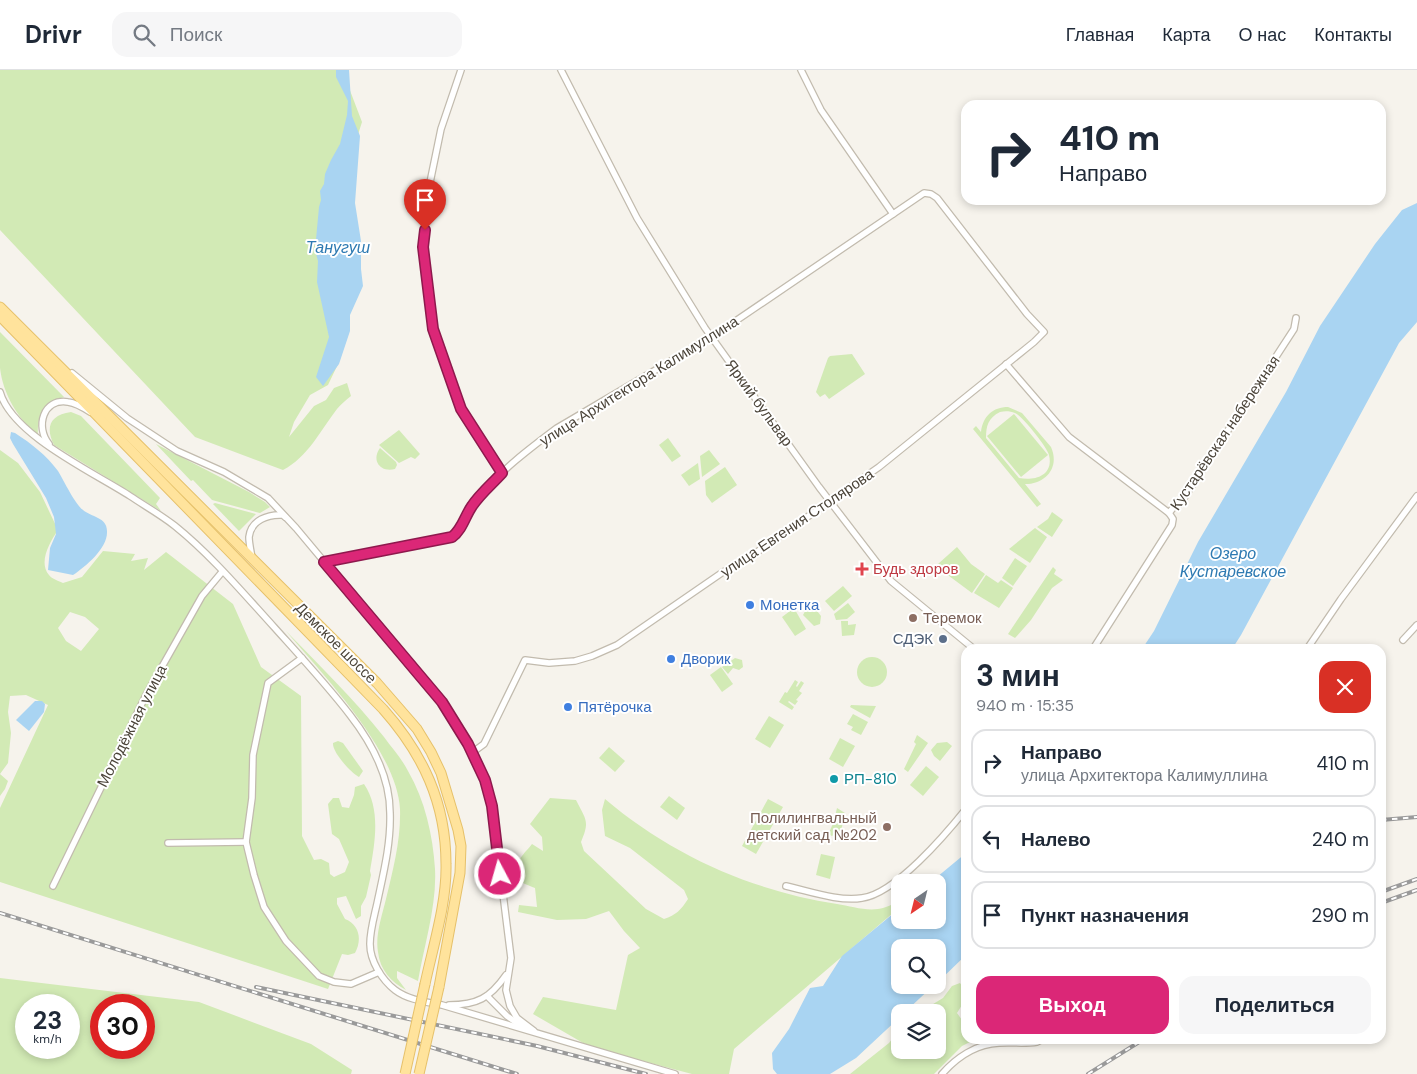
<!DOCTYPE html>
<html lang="ru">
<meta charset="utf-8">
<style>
body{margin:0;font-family:"DM Sans",sans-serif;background:#f6f6f7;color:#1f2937;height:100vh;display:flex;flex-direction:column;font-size:19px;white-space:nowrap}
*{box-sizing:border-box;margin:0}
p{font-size:16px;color:#747a83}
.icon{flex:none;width:28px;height:28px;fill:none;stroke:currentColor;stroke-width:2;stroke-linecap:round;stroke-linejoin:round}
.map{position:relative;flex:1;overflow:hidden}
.sheet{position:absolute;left:961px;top:574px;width:425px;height:400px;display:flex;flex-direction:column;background:#fff;border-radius:15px;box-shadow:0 2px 8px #0003}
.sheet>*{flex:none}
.banner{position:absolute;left:961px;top:30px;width:425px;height:105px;border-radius:15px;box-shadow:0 2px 8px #0003;background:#fff;color:#1f2937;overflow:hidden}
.needle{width:32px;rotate:215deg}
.controls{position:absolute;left:891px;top:804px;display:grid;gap:10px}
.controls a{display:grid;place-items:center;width:55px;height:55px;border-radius:10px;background:#fff;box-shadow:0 2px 8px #0003;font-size:25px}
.speed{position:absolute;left:15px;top:924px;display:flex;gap:10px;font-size:25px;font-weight:700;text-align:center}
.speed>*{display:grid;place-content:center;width:65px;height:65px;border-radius:50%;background:#fff;box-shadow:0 2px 8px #0003;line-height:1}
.speed small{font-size:12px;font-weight:400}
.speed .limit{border:8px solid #d22;background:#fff;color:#111}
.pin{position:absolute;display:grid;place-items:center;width:42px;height:42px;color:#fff;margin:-51px -21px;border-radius:50% 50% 50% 0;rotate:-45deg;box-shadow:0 0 5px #0007}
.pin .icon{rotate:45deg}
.me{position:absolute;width:55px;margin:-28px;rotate:354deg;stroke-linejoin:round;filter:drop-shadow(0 0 4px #0008)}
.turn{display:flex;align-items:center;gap:18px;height:105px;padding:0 15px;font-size:22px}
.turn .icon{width:65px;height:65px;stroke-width:2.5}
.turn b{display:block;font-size:35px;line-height:42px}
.round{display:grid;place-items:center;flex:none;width:52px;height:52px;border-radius:15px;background:#f6f6f7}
.summary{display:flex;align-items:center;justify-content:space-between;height:85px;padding:0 15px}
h1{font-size:30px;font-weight:700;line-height:38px}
.action{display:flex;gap:10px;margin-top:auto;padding:10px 15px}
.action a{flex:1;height:58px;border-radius:15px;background:#db2777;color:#fff;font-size:20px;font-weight:700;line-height:58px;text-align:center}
.action a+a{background:#f6f6f7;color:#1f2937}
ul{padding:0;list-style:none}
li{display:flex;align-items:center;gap:15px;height:68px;margin:0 10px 8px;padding:0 5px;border:2px solid #e0e1e3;border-radius:15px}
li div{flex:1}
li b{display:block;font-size:19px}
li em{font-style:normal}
header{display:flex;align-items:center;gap:30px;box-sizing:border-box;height:70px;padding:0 25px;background:#fff;border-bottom:1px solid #e0e1e3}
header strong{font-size:24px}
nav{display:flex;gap:28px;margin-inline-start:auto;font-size:18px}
.search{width:350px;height:45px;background:#f6f6f7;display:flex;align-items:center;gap:12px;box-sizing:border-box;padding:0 18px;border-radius:15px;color:#747a83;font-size:19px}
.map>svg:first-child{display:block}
</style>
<header>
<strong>Drivr</strong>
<div class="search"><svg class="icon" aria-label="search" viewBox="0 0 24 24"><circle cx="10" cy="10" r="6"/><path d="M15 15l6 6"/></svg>Поиск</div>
<nav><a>Главная</a><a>Карта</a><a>О нас</a><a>Контакты</a></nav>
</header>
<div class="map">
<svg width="1417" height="1004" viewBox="0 0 1417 1004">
<rect width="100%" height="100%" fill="#f6f3ec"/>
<!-- green -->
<g fill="#d2eab5" fill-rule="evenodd">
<path d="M0,0H348L346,10L362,52L339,124L338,294L328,315L310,325L294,352L289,367L314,336L326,330L334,318L347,313L351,326C346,330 341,334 337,339C320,361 308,387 283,400L195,367L0,160Z"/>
<path d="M0,262L64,327C43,334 37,344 38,366C18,349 3,324 0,298C0,286 0,274 0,262Z"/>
<polygon points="852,284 865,304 829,329 825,324 820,327 816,322 828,288 830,286"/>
<path d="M1008,337L1022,343L1051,377C1060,397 1046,414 1025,414L1041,434L1037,437L973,359L976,356L981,362C983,346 993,337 1008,337ZM1000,342C1005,341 1010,341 1015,343C1023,347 1047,377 1049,385C1054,406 1034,411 1019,408L986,368C986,356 988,348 1000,342Z"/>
<path d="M71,342L81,346L160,428L156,434L161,441L54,375C45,357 50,345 71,342Z"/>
<polygon points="1014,344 1048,385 1021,407 987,366"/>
<polygon points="399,360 420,384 415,389 411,387 399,393 379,375"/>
<polygon points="668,368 681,386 672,392 659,375"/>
<polygon points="156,374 249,422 265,432 270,437 260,443 212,430 193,410 191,411"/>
<path d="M380,378L396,392L397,395L395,399C380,403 371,390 380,378Z"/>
<path d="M0,380L18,393L40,422L58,460C50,472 38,492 49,505C52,509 59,511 63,513L82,507L103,481L135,484L131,491L148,488L144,500L166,482L233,534L261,597L301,626L302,766L314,790L321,789L329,793L330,804L334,807L345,802L349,792L339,769L332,764L328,734L333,728H339L342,737L349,738L354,725L355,717L364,714C381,739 375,772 370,801L371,805L366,827L361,836V846L356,849L346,826L337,828V834L345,849C360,855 362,870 355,883L348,885L342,884L328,919L0,812V738L48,635L26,625L10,626L8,642L11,663L8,693L0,704L8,711L5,719L0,726ZM70,542L85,547L99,559L81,581L66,571L58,558Z"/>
<polygon points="709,380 720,394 702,407 700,386"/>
<polygon points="698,393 700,409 689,416 681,405"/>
<polygon points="725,397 737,415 712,433 706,425 705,411"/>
<polygon points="215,433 256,444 239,461 213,434"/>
<polygon points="1052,442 1063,450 1052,467 1037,457 1048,449"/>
<polygon points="1035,458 1047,467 1030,493 1009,479"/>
<polygon points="957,477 971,494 985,504 972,523 941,500 938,494"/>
<polygon points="1015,488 1027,496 1013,516 1002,508"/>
<polygon points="1053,497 1056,500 1054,504 1063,510 1052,518 1031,550 1015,568 1008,564"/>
<polygon points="986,505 998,513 1001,510 1013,518 999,538 974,523"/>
<polygon points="843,516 852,526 834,541 825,531"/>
<polygon points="810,532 821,546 820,554 814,556 803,545"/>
<polygon points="848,533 855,542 847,549 836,550 834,544"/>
<polygon points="794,538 806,559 795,566 782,547"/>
<polygon points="841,551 848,551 848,555 856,554 854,565 842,566"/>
<path d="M286,561C320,596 354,629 384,667C392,678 402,689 408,701C425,730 433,766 435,799C437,835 424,876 418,911L397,901V908L406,920C391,912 380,900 378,882C375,865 382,846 386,829C393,800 401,770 400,739C397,681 323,605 286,561Z"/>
<circle cx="872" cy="602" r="15"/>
<polygon points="735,588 742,590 743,597 739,600 733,598 728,604 722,597"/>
<polygon points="721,597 733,614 722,622 710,605"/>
<polygon points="795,610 798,612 796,616 797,617 801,611 804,613 799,621 802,623 796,630 798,631 795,635 789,631 788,632 794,637 792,640 779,632 785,622 787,623"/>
<polygon points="851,635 876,636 870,648 850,637"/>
<polygon points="853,644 868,652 861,665 851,660 853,657 847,654"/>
<polygon points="769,646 784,655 770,678 755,669"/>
<polygon points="917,665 928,673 908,702 904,699 916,674 914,672"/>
<polygon points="840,668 855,676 843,697 829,689"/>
<path d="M338,671L343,673L363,701L359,707C351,703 332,682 333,673Z"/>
<polygon points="947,672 952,676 940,691 934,686 931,680 937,673"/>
<polygon points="609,677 625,691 615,702 599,688"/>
<polygon points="926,696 939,707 923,726 910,715"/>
<polygon points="669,726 685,738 677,750 660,737"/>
<path d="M550,728L576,730C586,750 590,751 581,772L584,781L646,839L664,849C676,845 681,840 688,829L684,820L630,778L605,766L602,740L605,729C671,785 752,821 837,834C850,836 865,841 878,839C886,838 893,834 900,831V837L734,979L729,1004H692L590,977L533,944L543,927L616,940L628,885L640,878L624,861L609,841L586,849L557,850L518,842L519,835L537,837L535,818C530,816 521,813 517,809C508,798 526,782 532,774L543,781L542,767L530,754Z"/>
<polygon points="768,729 783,737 756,784 742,776"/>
<path d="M837,738L845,743L840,766L835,764L832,766L828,764C833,756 835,747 837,738Z"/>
<polygon points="821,784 835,787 830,809 816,805"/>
<path d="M0,908L199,932L311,974L352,1000L351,1004H0ZM26,935H69V978H26ZM101,935H144V978H101Z"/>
<polygon points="960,913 964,919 962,935 957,943 962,950 966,952 966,969 976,969 962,976 934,1004 850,1004 889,973 900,959 900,980 938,980 938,942 920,942 943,928 952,916"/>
</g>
<!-- water -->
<g fill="#a9d4f2">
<polygon points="336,0 349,0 352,46 360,66 355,133 361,171 361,199 363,216 350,245 350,261 339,294 323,316 316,307 329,267 317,212 318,191 315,180 319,137 321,130 320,121 324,114 325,104 331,90 340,74 347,45 348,31 336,7"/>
<polygon points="1417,133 1417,252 1399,273 1241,565 1232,579 1142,579 1154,561 1198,472 1286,322 1320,256 1375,174 1402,140"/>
<path d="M11,362L15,363C32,374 46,385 58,401C64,411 75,434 83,440C91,447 107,447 107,461C108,478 86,496 73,505L48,500L50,478L56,464L54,447L46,428L13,374L10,368Z"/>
<polygon points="35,631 42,631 45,634 44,642 29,661 16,650"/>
<polygon points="966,783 966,885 938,912 938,878 900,878 900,915 934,915 905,942 900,942 900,947 856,988 830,1004 777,1004 773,999 772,983 789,959 810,918 823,916 842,886 900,838 900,850 938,850 938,812 931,812"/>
</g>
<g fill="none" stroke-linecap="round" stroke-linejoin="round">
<defs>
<g id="minor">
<polyline points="461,0 441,59 427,127 423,177 433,259 446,300 461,339 478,367 503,403"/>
<polyline points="561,0 637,148 705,258 819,417 891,511 974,579"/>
<polyline points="801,0 821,40 893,144"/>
<polyline points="1006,294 1069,367 1169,443"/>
<polyline points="72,303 127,348 177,381 224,402 268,428 296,458 424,611 453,648 473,682 485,710 492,736 511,888 506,920 510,936 517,948 534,961"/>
<path d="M0,322C12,365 93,402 130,426C145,436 161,445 175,456C211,485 243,523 274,557C300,586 326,614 350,645C371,672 390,707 390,743C391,772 384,801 378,829C375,844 370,859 370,874C370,891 382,910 395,920C408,930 427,932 442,935L675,1004"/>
<path d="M49,374C35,357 43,328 68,332C76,333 84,338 90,342"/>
<path d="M252,488C251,482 249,473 249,467C251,450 268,444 283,445L285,447"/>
<path d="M324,492L452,467C461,461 469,438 478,428C500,401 529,379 557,358L715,265L924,123L931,124L937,128L1027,244L1044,262L1034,272L879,397L747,489L723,502L617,575L592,586L575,591L549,593L525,590L484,674L473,682"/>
<polyline points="1403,570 1417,555"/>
<polyline points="1093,579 1172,455 1173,449 1169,443 1173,438 1180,434 1294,259 1296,248"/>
<polyline points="1307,579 1341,529 1417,426"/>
<polyline points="302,588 268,613 253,685 252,728 246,772 254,805 264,837 286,871 319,906 334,912 351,914 379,902"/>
<polyline points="168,773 246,772"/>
<polyline points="53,816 146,625 202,526 222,502"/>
<path d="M786,816C809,821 839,832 862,828C895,824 946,764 966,739"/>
<polyline points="487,926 507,946 524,958"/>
<path d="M449,935C477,935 490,928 506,905"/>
<path d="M942,1004C956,988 976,974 999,973C1012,972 1024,974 1037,972L1043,969"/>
</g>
<g id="primary">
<polyline points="0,237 377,613 417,659 431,682 441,703 458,760 461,776 460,803 439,917"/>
<path d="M0,246L383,639C423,684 446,733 446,794C447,833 433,876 425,914"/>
</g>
</defs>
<!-- minor casing -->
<use href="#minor" stroke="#c2bbae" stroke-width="8"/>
<!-- primary casing -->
<use href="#primary" stroke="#e6c16a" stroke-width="11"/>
<!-- minor -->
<use href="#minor" stroke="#fff" stroke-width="5.5"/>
<!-- primary -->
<use href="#primary" stroke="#ffe39c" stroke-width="9"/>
<defs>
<g id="rail">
<polyline points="1381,750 1417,747"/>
<polyline points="1381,822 1417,809"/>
<polyline points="1381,833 1417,820"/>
<polyline points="0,843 517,1004"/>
<polyline points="256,917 537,976 646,1004"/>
<polyline points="1088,1004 1144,969"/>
</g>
</defs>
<!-- rail casing -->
<use href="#rail" stroke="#9a9a9a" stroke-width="4"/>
<!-- rail -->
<use href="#rail" stroke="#fff" stroke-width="2" stroke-dasharray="5.5" stroke-linecap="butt"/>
<defs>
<g id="primary-bridge">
<polyline points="405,1004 425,914"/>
<polyline points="419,1004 439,917"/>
</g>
</defs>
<!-- primary-bridge casing -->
<use href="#primary-bridge" stroke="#e6c16a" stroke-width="11" stroke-linecap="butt"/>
<!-- primary-bridge -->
<use href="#primary-bridge" stroke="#ffe39c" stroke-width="9"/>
</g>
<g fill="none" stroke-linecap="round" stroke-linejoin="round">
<defs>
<path id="route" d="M425,160L423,177L433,259L461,339L502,403C492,414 480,424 472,436C465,446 462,460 452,467L324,492L442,632L468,674L485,710L492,736L500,804"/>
</defs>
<!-- route casing -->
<use href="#route" stroke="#8e194d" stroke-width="12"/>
<!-- route -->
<use href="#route" stroke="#db2777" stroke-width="9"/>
</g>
<!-- markers -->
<path fill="#e0444e" stroke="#fff" stroke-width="2" d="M859.5 491.5h5v5h5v5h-5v5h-5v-5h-5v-5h5z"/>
<g fill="#3f7fe0" stroke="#fff" stroke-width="2">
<circle cx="750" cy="535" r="5"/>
<circle cx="671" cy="589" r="5"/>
<circle cx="568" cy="637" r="5"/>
</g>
<g fill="#8d6e63" stroke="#fff" stroke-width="2">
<circle cx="913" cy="548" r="5"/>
<circle cx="887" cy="757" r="5"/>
</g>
<circle fill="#5c6f8a" stroke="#fff" stroke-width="2" cx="943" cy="569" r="5"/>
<circle fill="#0f9aa8" stroke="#fff" stroke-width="2" cx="834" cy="709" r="5"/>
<g text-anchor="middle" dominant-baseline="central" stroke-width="4" stroke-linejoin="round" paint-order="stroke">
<!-- street labels -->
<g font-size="15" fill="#4b4439" stroke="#fff">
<text transform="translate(639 311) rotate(-32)">улица Архитектора Калимуллина</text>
<text transform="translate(759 333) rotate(54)">Яркий бульвар</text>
<text transform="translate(1225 363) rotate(-56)">Кустарёвская набережная</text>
<text transform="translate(797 453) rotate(-34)">улица Евгения Столярова</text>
<text transform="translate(336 573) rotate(45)">Демское шоссе</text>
<text transform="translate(132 656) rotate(-63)">Молодёжная улица</text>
</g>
<!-- health labels -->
<g font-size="15" fill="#be3a42" stroke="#fff" text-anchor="start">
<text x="873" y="499">Будь здоров</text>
</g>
<!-- shop labels -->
<g font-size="15" fill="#366cbe" stroke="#fff" text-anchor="start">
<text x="760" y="535">Монетка</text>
<text x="681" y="589">Дворик</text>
<text x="578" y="637">Пятёрочка</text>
</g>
<!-- education labels -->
<g font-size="15" fill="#785e54" stroke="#fff" text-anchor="start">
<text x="923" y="548">Теремок</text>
<text x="877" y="748" text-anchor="end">Полилингвальный<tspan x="877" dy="17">детский сад №202</tspan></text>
</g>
<!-- service labels -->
<g font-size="15" fill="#4e5e75" stroke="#fff" text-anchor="end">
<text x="933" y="569">СДЭК</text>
</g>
<!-- culture labels -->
<g font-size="15" fill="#0d838f" stroke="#fff" text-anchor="start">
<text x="844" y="709">РП-810</text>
</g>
<!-- water labels -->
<g font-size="16" font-style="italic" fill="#2e7ab2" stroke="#fff">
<text x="338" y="177">Танугуш</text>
<text x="1233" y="483">Озеро<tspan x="1233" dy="18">Кустаревское</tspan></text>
</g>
</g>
</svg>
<div class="controls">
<a><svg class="needle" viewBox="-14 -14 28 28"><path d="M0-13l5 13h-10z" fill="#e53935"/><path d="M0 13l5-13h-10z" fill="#747a83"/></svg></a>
<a><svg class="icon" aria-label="search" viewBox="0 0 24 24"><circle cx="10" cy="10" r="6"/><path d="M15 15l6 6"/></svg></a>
<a><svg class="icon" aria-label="layers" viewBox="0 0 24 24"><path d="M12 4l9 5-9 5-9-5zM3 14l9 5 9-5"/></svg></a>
</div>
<div class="speed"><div>23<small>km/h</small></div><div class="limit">30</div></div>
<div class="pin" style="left:425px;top:160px;background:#d93025"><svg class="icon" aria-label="arrive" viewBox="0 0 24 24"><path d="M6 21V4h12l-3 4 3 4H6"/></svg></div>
<svg class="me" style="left:500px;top:804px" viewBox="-20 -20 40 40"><circle r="17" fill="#db2777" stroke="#fff" stroke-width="3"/><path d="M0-11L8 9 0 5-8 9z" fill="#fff"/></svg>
<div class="banner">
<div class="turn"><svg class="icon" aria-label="right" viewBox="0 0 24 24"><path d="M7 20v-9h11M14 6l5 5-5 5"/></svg><div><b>410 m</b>Направо</div></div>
</div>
<section class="sheet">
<div class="summary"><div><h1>3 мин</h1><p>940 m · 15:35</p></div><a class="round" style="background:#d93025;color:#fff"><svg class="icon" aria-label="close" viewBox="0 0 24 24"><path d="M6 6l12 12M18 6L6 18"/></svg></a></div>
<ul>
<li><svg class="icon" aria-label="right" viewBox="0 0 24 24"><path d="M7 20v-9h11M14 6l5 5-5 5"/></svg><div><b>Направо</b><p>улица Архитектора Калимуллина</p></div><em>410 m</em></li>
<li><svg class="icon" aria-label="left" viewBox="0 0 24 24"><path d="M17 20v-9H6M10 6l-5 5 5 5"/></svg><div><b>Налево</b></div><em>240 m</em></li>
<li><svg class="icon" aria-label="arrive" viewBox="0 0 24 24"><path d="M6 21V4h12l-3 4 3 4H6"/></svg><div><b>Пункт назначения</b></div><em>290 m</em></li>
</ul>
<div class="action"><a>Выход</a><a>Поделиться</a></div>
</section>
</div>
